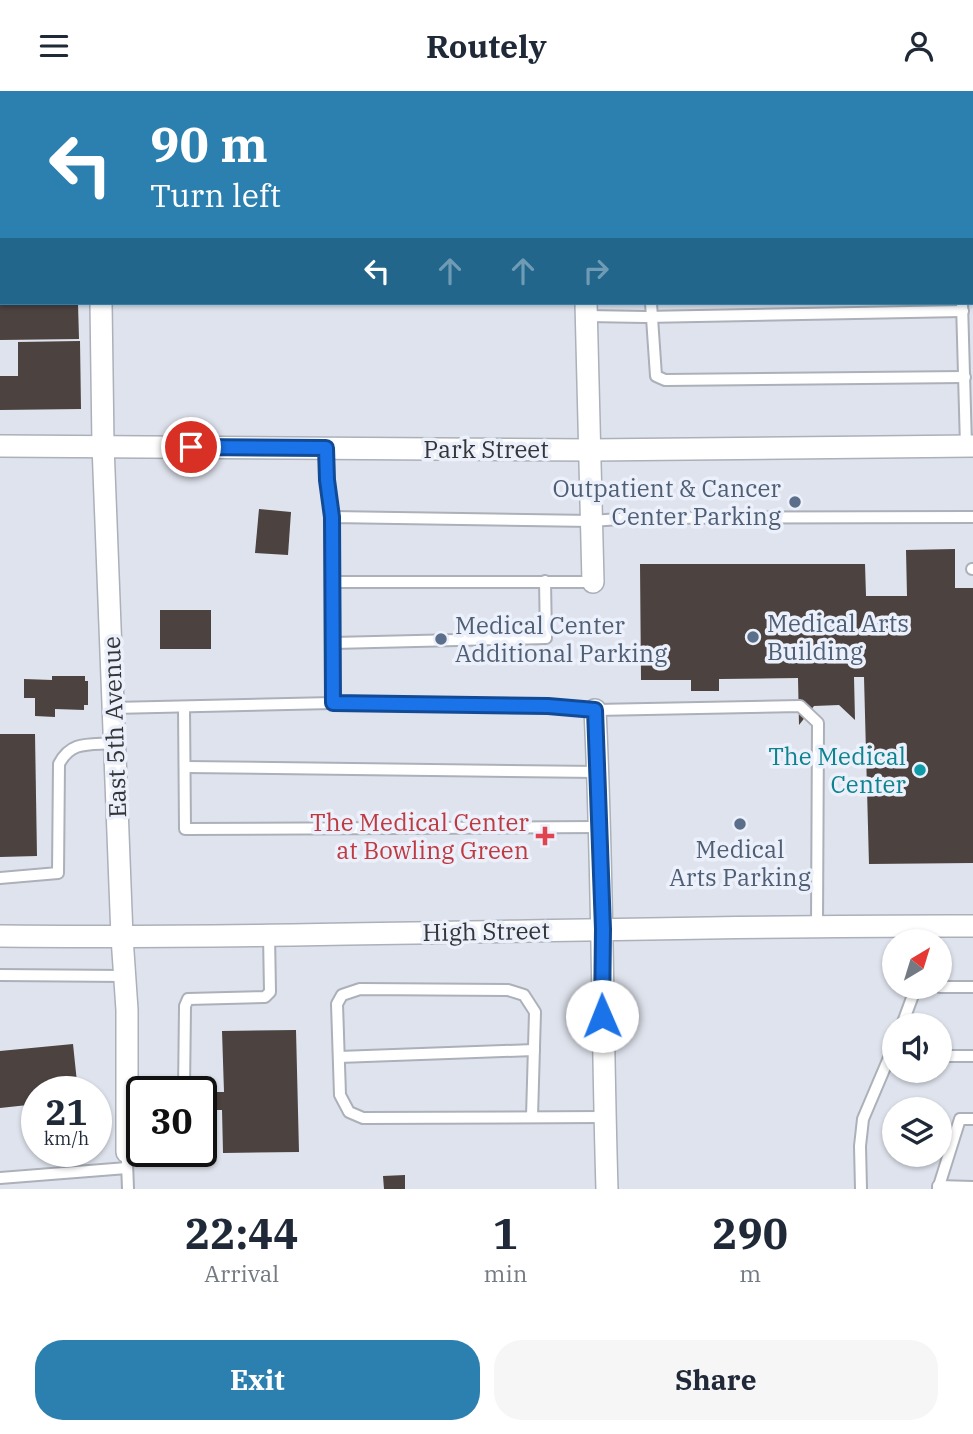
<!DOCTYPE html>
<style>
body{margin:0;font-family:"IBM Plex Serif",serif;background:#f6f6f7;color:#1f2937;height:100vh;display:flex;flex-direction:column;font-size:26px;white-space:nowrap}
*{box-sizing:border-box;margin:0}
p{font-size:23px;color:#747a83}
.icon{flex:none;width:38px;height:38px;fill:none;stroke:currentColor;stroke-width:2;stroke-linecap:round;stroke-linejoin:round}
.map{position:relative;height:1098px;overflow:hidden}
.side{display:flex;flex-direction:column;background:#fff;flex:1}
.side>*{flex:none}
.guide{position:absolute;left:0px;top:0px;width:973px;height:214px;box-shadow:0 2px 5px #0004;background:#2b80af;color:#fff;overflow:hidden}
.needle{width:46px;rotate:38deg}
.controls{position:absolute;left:882px;top:838px;display:grid;gap:14px}
.controls a{display:grid;place-items:center;width:70px;height:70px;border-radius:50%;background:#fff;box-shadow:0 2px 5px #0004;font-size:35px}
.speed{position:absolute;left:21px;top:985px;display:flex;gap:14px;font-size:35px;font-weight:700;text-align:center}
.speed>*{display:grid;place-content:center;width:91px;height:91px;border-radius:50%;background:#fff;box-shadow:0 2px 5px #0004;line-height:1}
.speed small{font-size:18px;font-weight:400}
.speed .limit{border:4px solid #111;border-radius:10px;background:#fff;color:#111}
.pin{position:absolute;display:grid;place-items:center;width:60px;height:60px;color:#fff;margin:-30px;border:4px solid #fff;border-radius:50%;box-shadow:0 2px 7px #0007}
.me{position:absolute;width:77px;margin:-38px;rotate:359deg;stroke-linejoin:round;filter:drop-shadow(0 0 5px #0008)}
.turn{display:flex;align-items:center;gap:24px;height:147px;padding:0 35px;font-size:32px}
.turn .icon{width:91px;height:91px;stroke-width:2.5}
.turn b{display:block;font-size:49px;line-height:60px}
.lanes{display:flex;align-items:center;height:66px;padding:0 35px;background:#0003;justify-content:center;gap:35px;direction:ltr}
.lanes .off{opacity:.35}
.eta{display:flex;justify-content:space-evenly;align-items:center;height:119px;text-align:center}
.eta b{font-size:42px;font-weight:700;line-height:49px}
.primary-button{display:flex;gap:14px;margin-top:auto;padding:14px 35px}
.primary-button a{flex:1;height:80px;border-radius:28px;background:#2b80af;color:#fff;font-size:28px;font-weight:700;line-height:80px;text-align:center}
.primary-button a+a{background:#f6f6f7;color:#1f2937}
header{display:flex;justify-content:space-between;align-items:center;height:91px;padding:0 35px;background:#fff;font-size:32px;font-weight:700}
.map>svg:first-child{display:block}
</style>
<header><svg class="icon" aria-label="menu" viewBox="0 0 24 24"><path d="M4 6h16M4 12h16M4 18h16"/></svg>Routely<svg class="icon" aria-label="person" viewBox="0 0 24 24"><circle cx="12" cy="8" r="4"/><path d="M4 21q1-7 8-7t8 7"/></svg></header>
<div class="map">
<svg width="973" height="1098" viewBox="0 0 973 1098">
<rect width="100%" height="100%" fill="#dfe3ed"/>
<!-- building -->
<g fill="#4c423f">
<polygon points="0,212 78,212 79,248 0,249"/>
<polygon points="80,250 81,318 0,319 0,285 18,285 18,251"/>
<polygon points="259,418 291,421 288,464 255,462"/>
<polygon points="955,458 955,497 973,497 973,772 869,773 864,586 854,586 855,629 839,614 814,615 799,634 798,587 719,588 719,600 691,600 691,589 641,589 640,473 865,473 866,505 907,505 906,459"/>
<rect x="160" y="519" width="51" height="39"/>
<polygon points="52,585 85,585 85,590 88,590 88,614 84,614 84,619 55,618 55,626 35,625 35,607 24,607 24,588 52,589"/>
<polygon points="0,643 35,643 37,765 0,766"/>
<polygon points="296,939 299,1061 223,1062 222,1019 215,1019 214,1001 224,1001 222,940"/>
<polygon points="73,953 78,1001 37,1001 37,1013 0,1017 0,960"/>
<polygon points="405,1084 405,1098 384,1098 383,1085"/>
</g>
<g fill="none" stroke-linecap="round" stroke-linejoin="round">
<defs>
<g id="lane">
<polyline points="0,110 2,110"/>
<polyline points="651,212 656,285 665,289 965,286"/>
<polyline points="962,212 966,355"/>
<polyline points="587,225 645,226 963,220"/>
<polyline points="325,357 327,389 332,426"/>
<polyline points="972,478 973,478"/>
<polyline points="333,491 593,491"/>
<polyline points="333,552 546,547 545,490"/>
<polyline points="333,612 548,615 595,619 800,615 818,632 817,835"/>
<polyline points="184,616 185,738 600,736"/>
<polyline points="113,617 333,612 332,426 592,430 633,427 973,426"/>
<polyline points="185,676 598,681"/>
<path d="M0,787L58,782L59,673C71,649 90,654 114,652"/>
<polyline points="0,884 125,885"/>
<polyline points="940,896 973,896"/>
<polyline points="902,934 916,896"/>
<polyline points="940,965 973,965"/>
<polyline points="339,966 534,959"/>
<polyline points="184,1001 185,915 188,908 265,906 270,901 269,844"/>
<polyline points="532,1026 535,921 524,904 508,899 360,898 342,904 337,913 340,1004 349,1021 363,1027 605,1026"/>
<polyline points="127,1071 128,1098"/>
<polyline points="0,1087 127,1077"/>
<polyline points="938,1095 973,1096"/>
<polyline points="861,1098 860,1055 863,1028 894,955"/>
<polyline points="938,1098 960,1028 973,1028"/>
</g>
<g id="street">
<polyline points="98,0 98,2"/>
<polyline points="580,0 580,2"/>
<polyline points="101,212 103,354 122,846 127,919 127,1061"/>
<polyline points="586,212 593,491"/>
<polyline points="0,355 591,359 973,355"/>
<path d="M595,619C603,779 602,938 607,1098"/>
<path d="M0,845C324,848 649,834 973,835"/>
</g>
</defs>
<!-- lane casing -->
<use href="#lane" stroke="#abb0b9" stroke-width="14"/>
<!-- street casing -->
<use href="#street" stroke="#abb0b9" stroke-width="24"/>
<!-- lane -->
<use href="#lane" stroke="#fff" stroke-width="10"/>
<!-- street -->
<use href="#street" stroke="#fff" stroke-width="21"/>
</g>
<g fill="none" stroke-linecap="round" stroke-linejoin="round">
<defs>
<polyline id="route" points="191,356 326,357 327,389 332,426 333,612 548,615 595,619 603,838 602,925"/>
</defs>
<!-- route casing -->
<use href="#route" stroke="#114b97" stroke-width="18"/>
<!-- route -->
<use href="#route" stroke="#1a73e8" stroke-width="12"/>
</g>
<!-- markers -->
<g fill="#5c6f8a" stroke="#ecf0fa" stroke-width="2.5">
<circle cx="795" cy="411" r="7"/>
<circle cx="753" cy="546" r="7"/>
<circle cx="441" cy="548" r="7"/>
<circle cx="740" cy="733" r="7"/>
</g>
<circle fill="#0f9aa8" stroke="#ecf0fa" stroke-width="2.5" cx="920" cy="679" r="7"/>
<path fill="#e0444e" stroke="#ecf0fa" stroke-width="2.5" d="M541.5 734.5h7v7h7v7h-7v7h-7v-7h-7v-7h7z"/>
<g text-anchor="middle" dominant-baseline="central" stroke-width="7" stroke-linejoin="round" paint-order="stroke">
<!-- street labels -->
<g font-size="24" fill="#333539" stroke="#ecf0fa">
<text x="486" y="358">Park Street</text>
<text transform="translate(114 636) rotate(-92)">East 5th Avenue</text>
<text transform="translate(486 840) rotate(-1)">High Street</text>
</g>
<!-- service labels -->
<g font-size="24" fill="#4e5e75" stroke="#ecf0fa" text-anchor="start">
<text x="781" y="397" text-anchor="end">Outpatient &amp; Cancer<tspan x="781" dy="28">Center Parking</tspan></text>
<text x="767" y="532">Medical Arts<tspan x="767" dy="28">Building</tspan></text>
<text x="455" y="534">Medical Center<tspan x="455" dy="28">Additional Parking</tspan></text>
<text x="740" y="758" text-anchor="middle">Medical<tspan x="740" dy="28">Arts Parking</tspan></text>
</g>
<!-- culture labels -->
<g font-size="24" fill="#0d838f" stroke="#ecf0fa" text-anchor="end">
<text x="906" y="665">The Medical<tspan x="906" dy="28">Center</tspan></text>
</g>
<!-- health labels -->
<g font-size="24" fill="#be3a42" stroke="#ecf0fa" text-anchor="end">
<text x="529" y="731">The Medical Center<tspan x="529" dy="28">at Bowling Green</tspan></text>
</g>
</g>
</svg>
<div class="controls">
<a><svg class="needle" viewBox="-14 -14 28 28"><path d="M0-13l5 13h-10z" fill="#e53935"/><path d="M0 13l5-13h-10z" fill="#747a83"/></svg></a>
<a><svg class="icon" aria-label="sound" viewBox="0 0 24 24"><path d="M4 9h4l5-4v14l-5-4H4zM17 9q2 3 0 6"/></svg></a>
<a><svg class="icon" aria-label="layers" viewBox="0 0 24 24"><path d="M12 4l9 5-9 5-9-5zM3 14l9 5 9-5"/></svg></a>
</div>
<div class="speed"><div>21<small>km/h</small></div><div class="limit">30</div></div>
<div class="pin" style="left:191px;top:356px;background:#d93025"><svg class="icon" aria-label="arrive" viewBox="0 0 24 24"><path d="M6 21V4h12l-3 4 3 4H6"/></svg></div>
<svg class="me" style="left:602px;top:925px" viewBox="-20 -20 40 40"><circle r="19" fill="#fff"/><path d="M0-13L10 11 0 6-10 11z" fill="#1a73e8"/></svg>
<div class="guide">
<div class="turn"><svg class="icon" aria-label="left" viewBox="0 0 24 24"><path d="M17 20v-9H6M10 6l-5 5 5 5"/></svg><div><b>90 m</b>Turn left</div></div>
<div class="lanes"><svg class="icon" aria-label="left" viewBox="0 0 24 24"><path d="M17 20v-9H6M10 6l-5 5 5 5"/></svg><svg class="icon off" aria-label="ahead" viewBox="0 0 24 24"><path d="M12 20V5M6 11l6-6 6 6"/></svg><svg class="icon off" aria-label="ahead" viewBox="0 0 24 24"><path d="M12 20V5M6 11l6-6 6 6"/></svg><svg class="icon off" aria-label="right" viewBox="0 0 24 24"><path d="M7 20v-9h11M14 6l5 5-5 5"/></svg></div>
</div>
</div>
<section class="side">
<div class="eta">
<div><b>22:44</b><p>Arrival</p></div>
<div><b>1</b><p>min</p></div>
<div><b>290</b><p>m</p></div>
</div>
<div class="primary-button"><a>Exit</a><a>Share</a></div>
</section>
